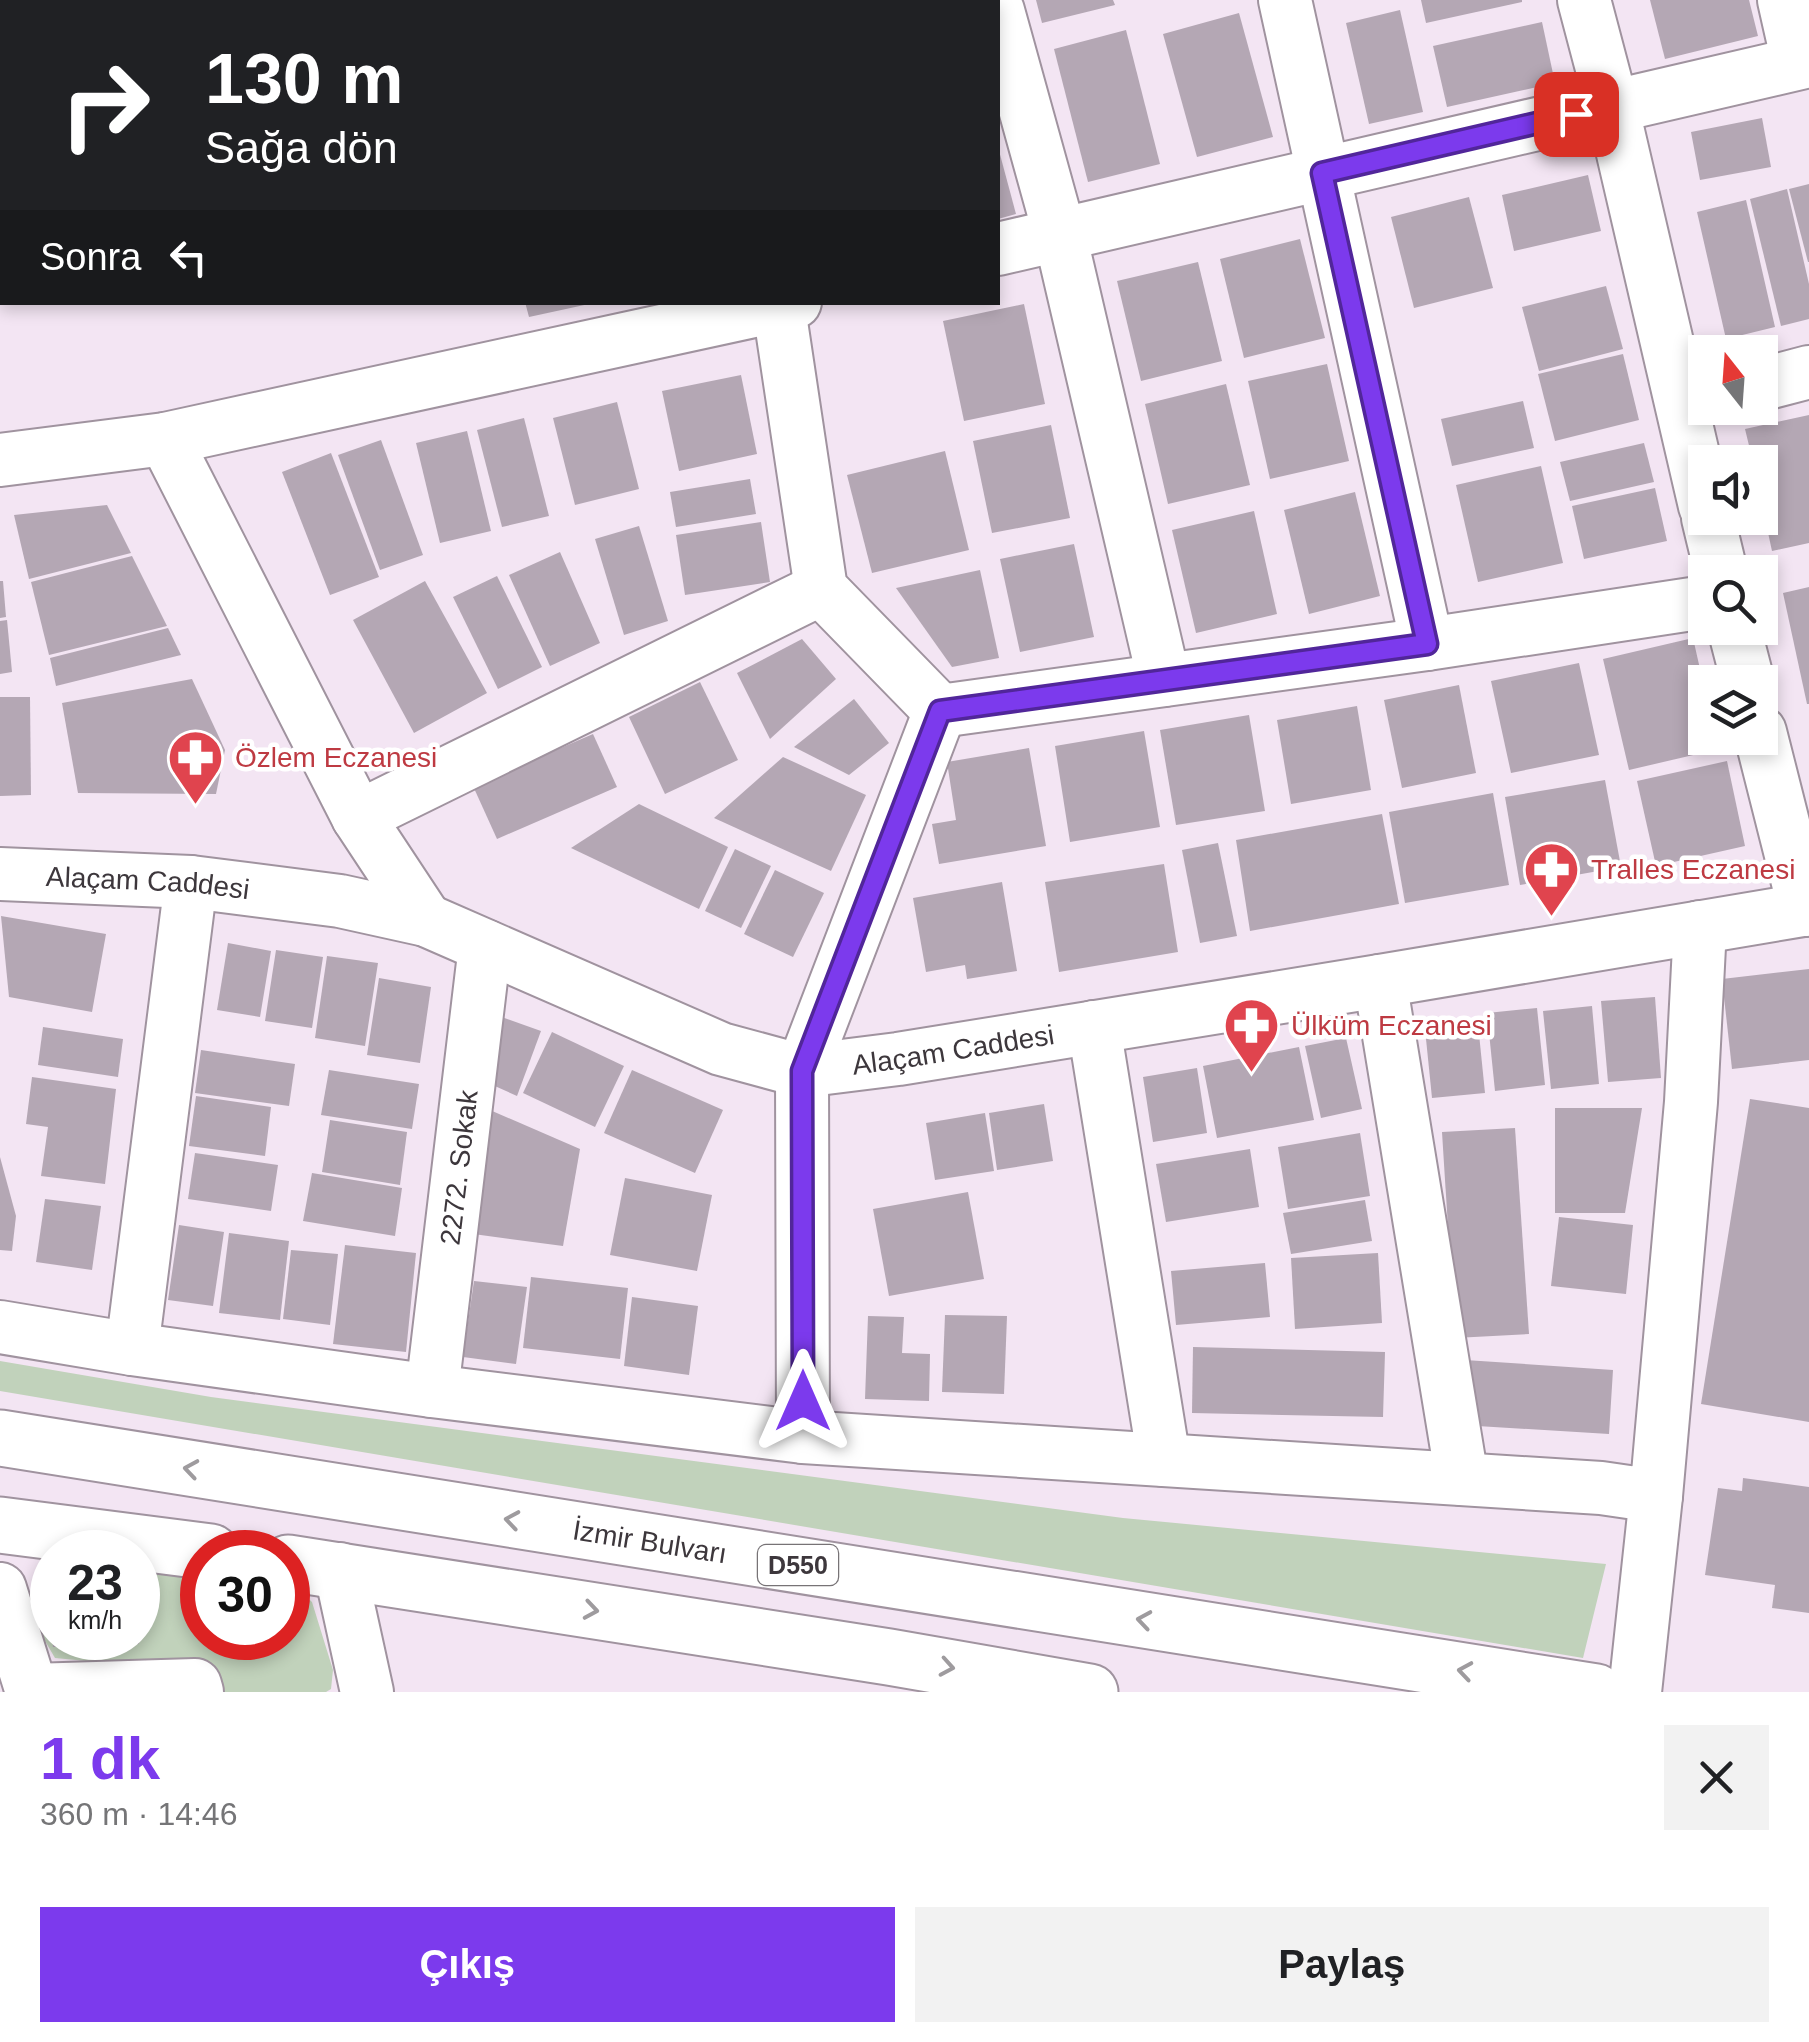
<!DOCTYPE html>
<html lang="tr">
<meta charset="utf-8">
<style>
body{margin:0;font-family:Arial,sans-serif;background:#f2f2f2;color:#202124;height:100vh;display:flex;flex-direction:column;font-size:38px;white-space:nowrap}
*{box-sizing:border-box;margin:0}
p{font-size:32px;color:#757577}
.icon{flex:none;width:55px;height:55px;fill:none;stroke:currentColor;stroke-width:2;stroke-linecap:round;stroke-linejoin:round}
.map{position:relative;height:1692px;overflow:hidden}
.side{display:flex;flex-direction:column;background:#fff;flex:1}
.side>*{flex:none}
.hud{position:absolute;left:0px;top:0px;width:1000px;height:305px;box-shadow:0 5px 15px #0003;background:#202124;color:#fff;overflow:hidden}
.needle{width:65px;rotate:343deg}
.controls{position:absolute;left:1688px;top:335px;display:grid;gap:20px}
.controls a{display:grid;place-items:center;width:90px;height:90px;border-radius:0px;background:#fff;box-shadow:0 5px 15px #0003;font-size:50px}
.speed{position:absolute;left:30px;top:1530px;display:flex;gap:20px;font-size:50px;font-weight:700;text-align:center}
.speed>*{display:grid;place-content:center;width:130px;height:130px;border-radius:50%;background:#fff;box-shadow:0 5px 15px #0003;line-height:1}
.speed small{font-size:25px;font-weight:400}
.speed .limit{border:15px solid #d22;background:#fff;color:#111}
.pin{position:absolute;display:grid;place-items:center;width:85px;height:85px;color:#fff;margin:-42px;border-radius:20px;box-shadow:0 5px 15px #0006}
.me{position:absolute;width:110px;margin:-55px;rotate:0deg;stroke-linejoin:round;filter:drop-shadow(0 0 8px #0008)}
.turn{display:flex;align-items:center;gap:35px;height:210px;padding:0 40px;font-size:45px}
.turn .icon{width:130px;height:130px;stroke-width:2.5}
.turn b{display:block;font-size:70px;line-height:85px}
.then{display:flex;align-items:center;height:95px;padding:0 40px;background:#0003;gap:20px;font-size:38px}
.round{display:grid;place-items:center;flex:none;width:105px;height:105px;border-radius:0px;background:#f2f2f2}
.summary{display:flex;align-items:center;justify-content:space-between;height:170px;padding:0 40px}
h1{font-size:60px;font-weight:800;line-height:75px;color:#7c3aed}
.button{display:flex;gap:20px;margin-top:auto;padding:20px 40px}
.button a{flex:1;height:115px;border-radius:0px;background:#7c3aed;color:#fff;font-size:40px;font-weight:800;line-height:115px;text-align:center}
.button a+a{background:#f2f2f2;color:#202124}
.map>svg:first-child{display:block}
</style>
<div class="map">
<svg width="1809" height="1692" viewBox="0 0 1809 1692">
<rect width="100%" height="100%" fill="#f3e5f3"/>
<!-- green -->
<g fill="#c1d2bb">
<polygon points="0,1361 211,1397 1123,1518 1606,1564 1583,1658 0,1391"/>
<polygon points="47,1553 52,1554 52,1638 138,1638 138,1566 202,1575 202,1638 288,1638 288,1587 298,1589 312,1602 333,1670 331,1689 326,1692 220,1692 201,1672 55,1658 41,1634 36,1594"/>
</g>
<!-- building -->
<g fill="#b4a7b4">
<polygon points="1036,0 1113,0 1115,5 1042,23"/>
<polygon points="1421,0 1522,0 1522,2 1426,23"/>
<polygon points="1650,0 1749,0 1758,36 1665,59"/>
<polygon points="1400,10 1423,112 1369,124 1346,23"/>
<polygon points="1239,13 1273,137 1197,157 1163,34"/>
<polygon points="1542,22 1555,83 1447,107 1433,46"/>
<polygon points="1126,30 1160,164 1088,182 1054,49"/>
<polygon points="1762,118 1771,167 1700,180 1691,132"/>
<polygon points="998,147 1016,214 998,219"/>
<polygon points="1588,175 1601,231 1514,251 1502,195"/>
<polygon points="1809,184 1809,262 1808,262 1789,189"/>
<polygon points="1787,189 1809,284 1809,319 1781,326 1750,199"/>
<polygon points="1469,197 1493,288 1414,308 1391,217"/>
<polygon points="1746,200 1775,327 1726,339 1697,212"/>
<polygon points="1300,239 1325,338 1244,358 1220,259"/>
<polygon points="1198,262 1222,361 1141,381 1117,281"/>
<polygon points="1606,286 1623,349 1539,371 1522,307"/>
<polygon points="525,302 589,302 589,304 529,317"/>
<polygon points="1024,304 1045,404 964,421 943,321"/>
<polygon points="1623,354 1639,420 1555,441 1538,374"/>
<polygon points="1327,364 1349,461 1270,479 1248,381"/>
<polygon points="741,375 757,454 679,471 662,391"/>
<polygon points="1226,384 1250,485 1168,504 1145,404"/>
<polygon points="1523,401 1534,448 1452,466 1441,419"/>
<polygon points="617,402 639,489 575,505 553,418"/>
<polygon points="1809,415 1809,543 1772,551 1760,496 1760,462 1753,462 1745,429"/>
<polygon points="524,418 549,516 502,527 477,430"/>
<polygon points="1051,425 1070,518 992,533 973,441"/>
<polygon points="467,431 491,531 440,543 416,443"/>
<polygon points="381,440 423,555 380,570 338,455"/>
<polygon points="1644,443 1654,482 1570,501 1560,462"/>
<polygon points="945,451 969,550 872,573 847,475"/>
<polygon points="331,453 379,577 330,595 282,472"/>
<polygon points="1541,466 1563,563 1478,582 1456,485"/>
<polygon points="750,479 756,514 676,527 670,492"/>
<polygon points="1655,488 1667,541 1584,559 1572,506"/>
<polygon points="1355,492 1380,596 1309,614 1284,510"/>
<polygon points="107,505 131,553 29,579 14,515"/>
<polygon points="1254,511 1277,614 1196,633 1172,530"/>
<polygon points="761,522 770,582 685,595 676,535"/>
<polygon points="639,526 668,621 624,635 595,539"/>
<polygon points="1074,544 1094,637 1020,652 1000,559"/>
<polygon points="560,552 600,643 550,666 509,575"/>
<polygon points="132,556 167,626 49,655 31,582"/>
<polygon points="980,570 999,658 952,667 896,588"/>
<polygon points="497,576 542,667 498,689 453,597"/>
<polygon points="0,581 3,581 6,617 0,618"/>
<polygon points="425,581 487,693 414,733 353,620"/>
<polygon points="1809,587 1809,704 1807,704 1783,593"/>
<polygon points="7,620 12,672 0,674 0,621"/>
<polygon points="168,628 181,655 56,686 50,658"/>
<polygon points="1693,638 1705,691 1705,738 1716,738 1719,749 1629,770 1603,659"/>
<polygon points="802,639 836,679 770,739 737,673"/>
<polygon points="1579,663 1599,755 1511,773 1491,681"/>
<polygon points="192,679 225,750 216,794 78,793 62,703"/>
<polygon points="700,682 738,760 665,794 629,717"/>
<polygon points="1459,685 1476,773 1402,788 1384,700"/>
<polygon points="0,697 30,697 31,795 0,796"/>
<polygon points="854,699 889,743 849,775 794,747"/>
<polygon points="1357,706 1371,790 1291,804 1277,720"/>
<polygon points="1249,715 1265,811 1176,825 1160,730"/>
<polygon points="1144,731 1160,827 1070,842 1055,746"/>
<polygon points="593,734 617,787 497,839 473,786"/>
<polygon points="1029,748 1046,846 939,864 932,824 956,820 947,762"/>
<polygon points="783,757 866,795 831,871 714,818"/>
<polygon points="1727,761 1745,846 1656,866 1637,781"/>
<polygon points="1605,780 1621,867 1520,885 1505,797"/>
<polygon points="1493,793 1509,885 1405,903 1389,812"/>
<polygon points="639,804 728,847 699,909 571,848"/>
<polygon points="1382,814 1399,904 1250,931 1236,840"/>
<polygon points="1218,843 1237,936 1200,943 1182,850"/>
<polygon points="735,849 771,866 741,928 705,911"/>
<polygon points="1164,864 1178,952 1059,972 1045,882"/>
<polygon points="775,870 824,893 793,957 744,934"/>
<polygon points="1002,882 1017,971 967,979 965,965 926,972 913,898"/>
<polygon points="1,916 106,934 92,1012 9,997"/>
<polygon points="228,943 271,951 260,1017 217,1010"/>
<polygon points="276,950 323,957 312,1028 265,1021"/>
<polygon points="327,956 378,963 365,1046 315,1038"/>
<polygon points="1809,969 1809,1060 1732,1069 1722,979"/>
<polygon points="379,978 431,987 420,1063 367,1055"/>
<polygon points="1655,997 1661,1078 1608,1082 1601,1001"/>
<polygon points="1592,1006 1599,1084 1551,1089 1543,1011"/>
<polygon points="1537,1008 1545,1085 1495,1091 1487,1013"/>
<polygon points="496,1015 541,1031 517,1096 479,1079"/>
<polygon points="1478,1024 1485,1093 1432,1098 1425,1029"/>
<polygon points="43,1027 123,1039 118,1077 38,1065"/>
<polygon points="552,1032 624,1066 595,1127 523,1093"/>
<polygon points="1346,1038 1362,1109 1321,1118 1305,1046"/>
<polygon points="1299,1047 1314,1120 1217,1138 1203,1066"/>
<polygon points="201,1050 295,1064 289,1106 195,1093"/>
<polygon points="1197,1068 1207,1133 1153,1142 1143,1077"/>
<polygon points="329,1070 419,1084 412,1129 321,1115"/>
<polygon points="632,1070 723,1110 695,1173 604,1133"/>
<polygon points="32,1077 116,1089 105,1184 41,1176 48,1127 26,1124"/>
<polygon points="196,1096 271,1107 265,1156 189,1146"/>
<polygon points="1750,1099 1809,1108 1809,1422 1701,1404"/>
<polygon points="1044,1104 1053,1161 997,1170 989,1113"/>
<polygon points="483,1107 580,1149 563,1246 466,1233"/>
<polygon points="1555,1108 1642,1108 1625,1213 1555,1213"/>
<polygon points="985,1113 994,1171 935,1180 926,1123"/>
<polygon points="330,1120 407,1132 400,1185 322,1172"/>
<polygon points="1515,1128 1529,1334 1455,1338 1442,1132"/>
<polygon points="1360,1133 1370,1196 1288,1209 1278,1147"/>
<polygon points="1250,1149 1259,1207 1166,1222 1156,1164"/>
<polygon points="195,1153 278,1165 271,1211 188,1199"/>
<polygon points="0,1157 16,1216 12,1251 0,1250"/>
<polygon points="312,1173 402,1188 395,1236 303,1221"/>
<polygon points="625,1178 712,1195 697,1271 610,1255"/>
<polygon points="968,1192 984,1279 889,1296 873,1209"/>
<polygon points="45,1199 101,1206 92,1270 36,1262"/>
<polygon points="1365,1200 1372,1241 1291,1254 1283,1213"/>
<polygon points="1559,1217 1633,1225 1626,1294 1551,1286"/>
<polygon points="179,1225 224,1232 213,1306 168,1300"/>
<polygon points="229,1233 289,1241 280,1320 219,1313"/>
<polygon points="345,1245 416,1253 406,1352 333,1344"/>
<polygon points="291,1250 338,1254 330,1325 283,1319"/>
<polygon points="1378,1253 1382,1323 1295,1329 1291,1258"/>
<polygon points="1265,1263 1270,1317 1176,1325 1171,1271"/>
<polygon points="531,1277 628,1288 620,1359 523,1348"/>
<polygon points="474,1281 527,1287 516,1364 463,1357"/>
<polygon points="632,1297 698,1306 689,1375 624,1366"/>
<polygon points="945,1315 1007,1316 1004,1394 942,1392"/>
<polygon points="868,1316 904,1317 902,1353 930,1354 929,1401 865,1399"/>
<polygon points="1193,1347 1385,1352 1383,1417 1192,1413"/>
<polygon points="1465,1360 1613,1370 1609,1434 1461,1425"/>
<polygon points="1743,1478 1809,1487 1809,1613 1772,1608 1775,1585 1705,1575 1718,1488 1742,1491"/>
<polygon points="52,1638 139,1638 139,1644 53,1647"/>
</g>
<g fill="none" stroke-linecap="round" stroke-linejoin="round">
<defs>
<g id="minor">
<polyline points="711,0 711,2"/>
<polyline points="1285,0 1427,644"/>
<polyline points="1584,0 1612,106 1705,506"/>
<polyline points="1784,0 1798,62"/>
<polyline points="998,11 1060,235 1164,680"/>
<polyline points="0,224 2,223"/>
<polyline points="998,249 1809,61"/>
<polyline points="778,302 821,589 940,711"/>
<polyline points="1760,385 1809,372"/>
<polyline points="165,439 358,817 426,920"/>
<polyline points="0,460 165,439 795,302"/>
<polyline points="1708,518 1721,572"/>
<polyline points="1734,628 1748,682"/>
<polyline points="940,711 1427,644 1705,602"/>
<polyline points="1760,732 1805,910"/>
<polyline points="358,817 821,589"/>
<path id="s1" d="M0,874L191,882L340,901L426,920L721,1049L802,1071L898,1059L1380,981L1809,909"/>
<polyline points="1380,981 1462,1479"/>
<polyline points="1094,1027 1164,1460"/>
<polyline points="0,1327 132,1349 432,1391 803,1437 1601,1488 1656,1496 1691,1102 1700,927"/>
<polyline points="132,1349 191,882"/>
<path id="s2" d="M432,1391L485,946"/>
<polyline points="803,1437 802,1071 940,711"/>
<polyline points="340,1569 367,1692"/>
<polyline points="0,1589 32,1692"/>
<polyline points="31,1690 195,1685 197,1692"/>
<polyline points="1635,1692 1656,1496"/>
</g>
<g id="highway">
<path id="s3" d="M0,1438L1596,1692"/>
<polyline points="0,1525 211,1552"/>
<polyline points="288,1563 889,1657 1090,1692"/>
</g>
</defs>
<!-- minor casing -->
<use href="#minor" stroke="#a0939f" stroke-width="56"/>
<!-- highway casing -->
<use href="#highway" stroke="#a0939f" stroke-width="59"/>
<!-- minor -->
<use href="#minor" stroke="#fff" stroke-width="52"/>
<!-- highway -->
<use href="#highway" stroke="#fff" stroke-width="55"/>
</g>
<!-- one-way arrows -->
<defs><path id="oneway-chevron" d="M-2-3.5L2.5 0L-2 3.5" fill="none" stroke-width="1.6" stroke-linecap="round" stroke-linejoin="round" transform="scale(2.5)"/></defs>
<g stroke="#9e9b9e">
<use href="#oneway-chevron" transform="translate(191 1469) rotate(-171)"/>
<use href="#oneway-chevron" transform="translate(512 1520) rotate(-171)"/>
<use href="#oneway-chevron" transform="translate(591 1610) rotate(9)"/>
<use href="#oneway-chevron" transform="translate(1144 1620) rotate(-171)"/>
<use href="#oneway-chevron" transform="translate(947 1667) rotate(10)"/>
<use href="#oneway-chevron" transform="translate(1465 1671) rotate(-171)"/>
</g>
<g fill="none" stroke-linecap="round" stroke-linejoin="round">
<defs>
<polyline id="route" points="803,1401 802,1071 940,711 1427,644 1322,173 1576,114"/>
</defs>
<!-- route casing -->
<use href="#route" stroke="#51269a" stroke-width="25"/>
<!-- route -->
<use href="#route" stroke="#7c3aed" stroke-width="18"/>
</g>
<!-- icons -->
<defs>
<symbol id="pharmacy-pin" viewBox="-11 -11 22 30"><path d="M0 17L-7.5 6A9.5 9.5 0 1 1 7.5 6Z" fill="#e0444e" stroke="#fff"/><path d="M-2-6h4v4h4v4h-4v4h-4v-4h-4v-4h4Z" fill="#fff"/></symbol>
</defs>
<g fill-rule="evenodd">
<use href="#pharmacy-pin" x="164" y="726" width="63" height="86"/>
<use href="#pharmacy-pin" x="1520" y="838" width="63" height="86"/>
<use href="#pharmacy-pin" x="1220" y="994" width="63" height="86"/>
</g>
<g text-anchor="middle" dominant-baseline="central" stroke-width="9" stroke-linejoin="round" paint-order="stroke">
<!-- shield labels -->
<rect fill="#fff" stroke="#777376" stroke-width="2.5" x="758" y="1545" width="80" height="40" rx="8"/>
<g font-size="25" font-weight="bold" fill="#3d373c">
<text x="798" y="1565">D550</text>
</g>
<!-- health labels -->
<g font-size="28" fill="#be3a42" stroke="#fff" text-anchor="start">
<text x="235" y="757">Özlem Eczanesi</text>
<text x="1591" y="869">Tralles Eczanesi</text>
<text x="1291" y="1025">Ülküm Eczanesi</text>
</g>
<!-- street labels -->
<g font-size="28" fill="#3d373c" stroke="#fff">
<text stroke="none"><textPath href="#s1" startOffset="148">Alaçam Caddesi</textPath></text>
<text stroke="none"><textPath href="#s1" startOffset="988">Alaçam Caddesi</textPath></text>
<text stroke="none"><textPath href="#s2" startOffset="225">2272. Sokak</textPath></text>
<text stroke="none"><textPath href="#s3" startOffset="658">İzmir Bulvarı</textPath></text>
</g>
</g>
</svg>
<div class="controls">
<a><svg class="needle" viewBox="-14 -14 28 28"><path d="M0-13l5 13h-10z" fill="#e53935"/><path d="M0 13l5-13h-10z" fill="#757577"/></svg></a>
<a><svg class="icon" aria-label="sound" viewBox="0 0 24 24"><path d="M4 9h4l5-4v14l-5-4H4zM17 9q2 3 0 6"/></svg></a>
<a><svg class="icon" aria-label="search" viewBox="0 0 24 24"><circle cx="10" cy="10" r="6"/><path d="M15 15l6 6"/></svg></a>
<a><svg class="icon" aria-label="layers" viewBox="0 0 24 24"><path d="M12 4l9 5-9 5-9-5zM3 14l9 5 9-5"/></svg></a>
</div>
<div class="speed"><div>23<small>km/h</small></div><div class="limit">30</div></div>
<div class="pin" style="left:1576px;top:114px;background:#d93025"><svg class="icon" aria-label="arrive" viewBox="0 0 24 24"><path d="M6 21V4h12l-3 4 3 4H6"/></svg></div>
<svg class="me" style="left:803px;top:1401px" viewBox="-20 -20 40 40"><path d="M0-17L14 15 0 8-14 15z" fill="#7c3aed" stroke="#fff" stroke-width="4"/></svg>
<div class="hud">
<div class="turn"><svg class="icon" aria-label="right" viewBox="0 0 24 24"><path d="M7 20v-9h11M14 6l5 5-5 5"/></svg><div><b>130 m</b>Sağa dön</div></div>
<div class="then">Sonra<svg class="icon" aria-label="left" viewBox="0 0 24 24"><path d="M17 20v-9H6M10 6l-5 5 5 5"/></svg></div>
</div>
</div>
<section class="side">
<div class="summary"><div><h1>1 dk</h1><p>360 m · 14:46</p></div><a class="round"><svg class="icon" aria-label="close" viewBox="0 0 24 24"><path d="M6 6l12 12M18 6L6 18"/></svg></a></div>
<div class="button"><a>Çıkış</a><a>Paylaş</a></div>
</section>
